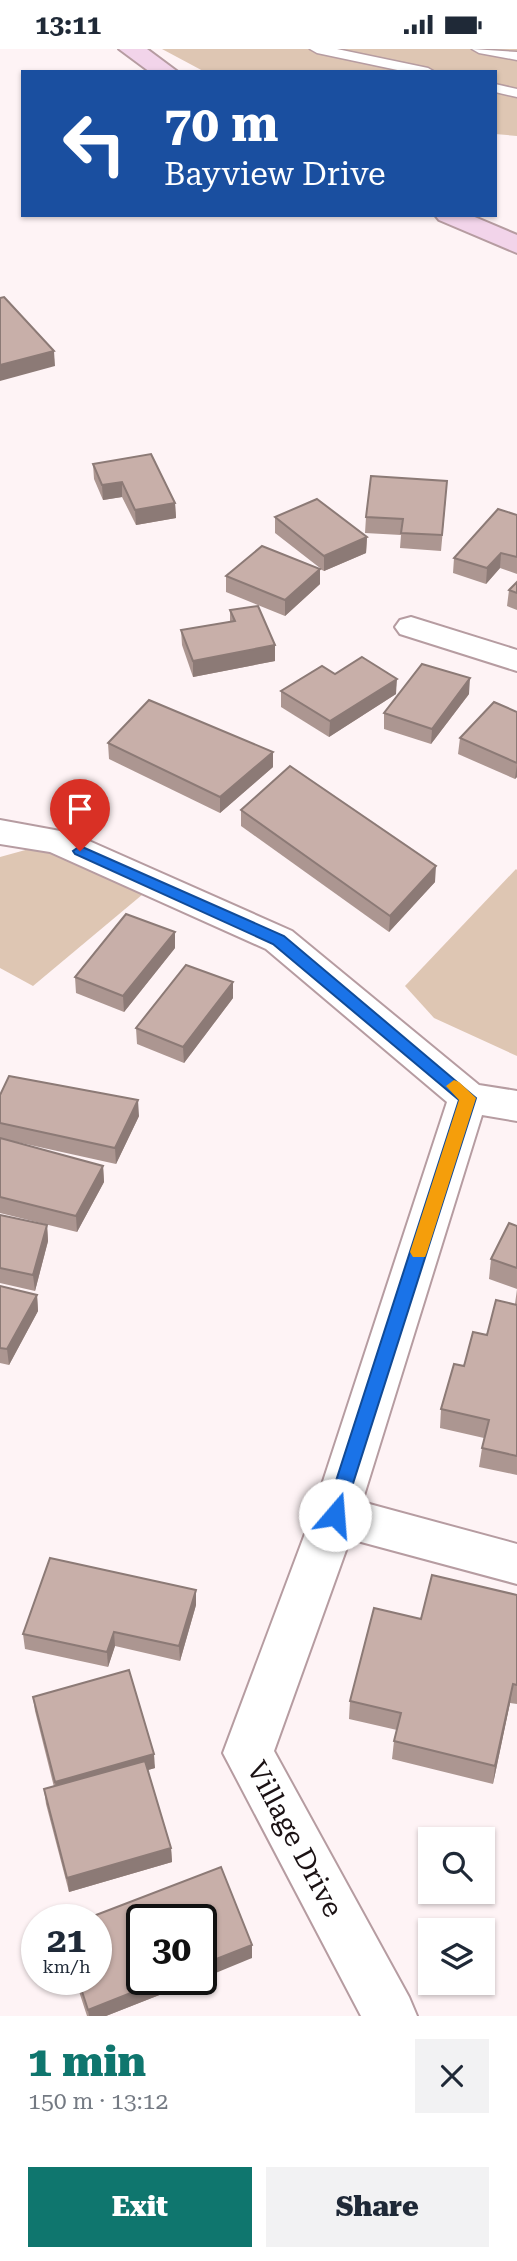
<!DOCTYPE html>
<meta charset="utf-8">
<style>
body{margin:0;font-family:"Roboto Serif",serif;background:#f2f2f3;color:#1f2937;height:100vh;display:flex;flex-direction:column;font-size:26px;white-space:nowrap}
*{box-sizing:border-box;margin:0}
p{font-size:23px;color:#747a83}
.icon{flex:none;width:38px;height:38px;fill:none;stroke:currentColor;stroke-width:2;stroke-linecap:round;stroke-linejoin:round}
.map{position:relative;height:1967px;overflow:hidden}
.panel{display:flex;flex-direction:column;background:#fff;flex:1}
.panel>*{flex:none}
.top-card{position:absolute;left:21px;top:21px;width:476px;height:147px;border-radius:0px;box-shadow:0 2px 5px #0004;background:#1a4fa0;color:#fff;overflow:hidden}
.buttons{position:absolute;left:418px;top:1778px;display:grid;gap:14px}
.buttons a{display:grid;place-items:center;width:77px;height:77px;border-radius:0px;background:#fff;box-shadow:0 2px 5px #0004;font-size:35px}
.speed{position:absolute;left:21px;top:1855px;display:flex;gap:14px;font-size:35px;font-weight:700;text-align:center}
.speed>*{display:grid;place-content:center;width:91px;height:91px;border-radius:50%;background:#fff;box-shadow:0 2px 5px #0004;line-height:1}
.speed small{font-size:18px;font-weight:400}
.speed .limit{border:4px solid #111;border-radius:10px;background:#fff;color:#111}
.pin{position:absolute;display:grid;place-items:center;width:60px;height:60px;color:#fff;margin:-72px -30px;border-radius:50% 50% 50% 0;rotate:-45deg;box-shadow:0 0 7px #0007}
.pin .icon{rotate:45deg}
.me{position:absolute;width:77px;margin:-38px;rotate:18deg;stroke-linejoin:round;filter:drop-shadow(0 0 5px #0008)}
.turn{display:flex;align-items:center;gap:24px;height:147px;padding:0 28px;font-size:32px}
.turn .icon{width:91px;height:91px;stroke-width:2.5}
.turn b{display:block;font-size:49px;line-height:60px}
.round{display:grid;place-items:center;flex:none;width:74px;height:74px;border-radius:0px;background:#f2f2f3}
.summary{display:flex;align-items:center;justify-content:space-between;height:119px;padding:0 28px}
h1{font-size:42px;font-weight:800;line-height:52px;color:#0f766e}
.cta{display:flex;gap:14px;margin-top:auto;padding:14px 28px}
.cta a{flex:1;height:80px;border-radius:0px;background:#0f766e;color:#fff;font-size:28px;font-weight:800;line-height:80px;text-align:center}
.cta a+a{background:#f2f2f3;color:#1f2937}
.status{display:flex;justify-content:space-between;align-items:center;height:49px;padding:0 35px;background:#fff;direction:ltr}
.status svg{height:19px;fill:currentColor}
.map>svg:first-child{display:block}
</style>
<div class="status"><b>13:11</b><svg viewBox="0 0 49 12"><path d="M0 12V9h3v3zM5 12V6h3v6zM10 12V3h3v9zM15 12V0h3v12zM26 1h20v11H26zM47 4h2v5h-2z"/></svg></div>
<div class="map">
<svg width="517" height="1967" viewBox="0 0 517 1967">
<rect width="100%" height="100%" fill="#fef3f5"/>
<!-- green -->
<g fill="#dec6b3">
<polygon points="162,0 517,0 517,87 495,85 495,23 205,23"/>
<polygon points="58,792 155,835 33,937 0,919 0,808"/>
<polygon points="516,820 517,821 517,1007 434,969 405,937"/>
</g>
<g fill="none" stroke-linecap="round" stroke-linejoin="round">
<defs>
<g id="lane">
<polygon points="310,0 337,0 428,19 435,23 407,23 317,4"/>
<polygon points="472,0 517,3 517,11 479,4"/>
<polygon points="495,35 517,40 517,48 495,43"/>
</g>
<g id="street">
<polygon points="411,568 517,601 517,622 400,585 395,578 400,571"/>
<polygon points="0,771 71,784 292,882 479,1036 517,1042 517,1072 482,1066 362,1453 517,1495 517,1535 350,1490 274,1702 409,1948 417,1967 361,1967 223,1704 312,1466 447,1053 266,900 50,803 0,795"/>
</g>
<g id="secondary">
<polygon points="119,0 147,0 178,23 150,23"/>
<polygon points="435,166 470,166 517,186 517,204 439,171"/>
</g>
</defs>
<!-- lane casing -->
<use href="#lane" stroke="#b69ca1" stroke-width="3"/>
<!-- street casing -->
<use href="#street" stroke="#b69ca1" stroke-width="4"/>
<!-- secondary casing -->
<use href="#secondary" stroke="#b69ca1" stroke-width="4"/>
<!-- lane -->
<use href="#lane" fill="#fff" fill-rule="evenodd"/>
<!-- street -->
<use href="#street" fill="#fff" fill-rule="evenodd"/>
<!-- secondary -->
<use href="#secondary" fill="#f2d4ea" fill-rule="evenodd"/>
</g>
<!-- wall -->
<g fill="#ac9691">
<polygon points="93,415 175,454 176,469 136,476 122,448 103,451 94,430"/>
<polygon points="446,447 441,502 400,499 401,486 365,484 366,468"/>
<polygon points="517,466 517,525 500,519 486,535 453,524 454,509"/>
<polygon points="275,468 367,488 366,504 324,522 320,520 320,535 285,567 226,543 226,527 320,519 275,484"/>
<polygon points="517,533 517,561 507,557 509,541"/>
<polygon points="230,561 275,612 193,628 182,596 181,581 230,573"/>
<polygon points="281,642 396,645 329,688 281,658"/>
<polygon points="469,645 431,695 384,680 384,664"/>
<polygon points="517,663 517,728 515,730 458,705 460,689"/>
<polygon points="108,694 273,718 220,764 109,710"/>
<polygon points="241,761 435,833 389,883 241,777"/>
<polygon points="175,899 124,963 76,944 75,928"/>
<polygon points="233,933 233,949 184,1014 137,995 136,979"/>
<polygon points="0,1046 139,1067 116,1115 12,1092 103,1117 104,1133 77,1183 0,1164"/>
<polygon points="0,1166 47,1176 48,1192 35,1242 0,1234"/>
<polygon points="517,1177 517,1240 489,1230 491,1210"/>
<polygon points="0,1237 37,1246 38,1262 9,1316 0,1314"/>
<polygon points="517,1240 517,1426 479,1418 482,1399 484,1389 440,1379 441,1360 464,1317 487,1286 515,1255"/>
<polygon points="517,1546 517,1655 510,1654 493,1735 392,1710 394,1692 397,1681 349,1670 350,1652 421,1570"/>
<polygon points="196,1556 180,1612 115,1597 108,1618 25,1600 23,1585"/>
<polygon points="33,1648 155,1719 148,1721 171,1799 172,1813 69,1843 46,1755 44,1740 54,1738 35,1662"/>
<polygon points="252,1909 142,1930 200,1930 106,1967 87,1967 75,1930 96,1930"/>
</g>
<!-- shaded-wall -->
<g fill="#8c7a76">
<polygon points="54,302 55,317 0,332 0,316"/>
<polygon points="122,433 122,448 103,451 102,436"/>
<polygon points="175,454 176,469 136,476 135,461"/>
<polygon points="367,488 366,504 324,522 324,507"/>
<polygon points="501,504 500,519 486,535 487,519"/>
<polygon points="320,520 320,535 285,567 285,551"/>
<polygon points="275,596 275,612 193,628 193,612"/>
<polygon points="470,629 469,645 431,695 432,680"/>
<polygon points="397,630 396,645 329,688 330,672"/>
<polygon points="273,703 273,718 220,764 220,748"/>
<polygon points="517,714 517,728 515,730"/>
<polygon points="436,817 435,833 389,883 390,867"/>
<polygon points="175,883 175,899 124,963 123,947"/>
<polygon points="233,933 233,949 184,1014 183,998"/>
<polygon points="138,1051 139,1067 116,1115 115,1099"/>
<polygon points="103,1117 104,1133 77,1183 76,1167"/>
<polygon points="47,1176 48,1192 35,1242 33,1226"/>
<polygon points="37,1246 38,1262 9,1316 7,1300"/>
<polygon points="196,1541 196,1556 180,1612 179,1597"/>
<polygon points="114,1583 115,1597 108,1618 107,1603"/>
<polygon points="513,1635 510,1654 493,1735 495,1717"/>
<polygon points="154,1705 155,1719 57,1747 55,1733"/>
<polygon points="171,1799 172,1813 69,1843 67,1829"/>
<polygon points="252,1896 252,1909 201,1930 201,1916"/>
<polygon points="166,1930 200,1930 106,1967 89,1967 88,1961"/>
</g>
<!-- building -->
<g fill="#c8afa9" stroke="#8c7a76" stroke-width="2">
<polygon points="4,248 54,302 0,316 0,249"/>
<polygon points="151,405 175,454 135,461 122,433 102,436 93,415"/>
<polygon points="371,427 447,432 442,486 401,484 403,470 366,468"/>
<polygon points="317,450 367,488 324,507 275,468"/>
<polygon points="498,460 517,466 517,508 501,504 487,519 454,509"/>
<polygon points="262,497 320,520 285,551 226,527"/>
<polygon points="517,533 517,544 509,541"/>
<polygon points="258,557 275,596 193,612 181,581 235,572 230,561"/>
<polygon points="362,608 397,630 330,672 281,642 322,617 335,625"/>
<polygon points="422,615 470,629 432,680 384,664"/>
<polygon points="149,651 273,703 220,748 108,694"/>
<polygon points="494,653 517,663 517,714 460,689"/>
<polygon points="290,717 436,817 390,867 241,761"/>
<polygon points="126,865 175,883 123,947 75,928"/>
<polygon points="186,916 233,933 183,998 136,979"/>
<polygon points="9,1027 138,1051 115,1099 0,1074 0,1046"/>
<polygon points="0,1089 103,1117 76,1167 0,1148"/>
<polygon points="0,1166 47,1176 33,1226 0,1219"/>
<polygon points="509,1174 517,1177 517,1219 491,1210"/>
<polygon points="0,1237 37,1246 7,1300 0,1299"/>
<polygon points="496,1251 517,1256 517,1407 482,1399 489,1371 441,1360 454,1315 464,1317 473,1283 487,1286"/>
<polygon points="50,1509 196,1541 179,1597 114,1583 107,1603 23,1585"/>
<polygon points="432,1526 517,1546 517,1636 513,1635 495,1717 394,1692 401,1664 350,1652 374,1559 421,1570"/>
<polygon points="129,1621 154,1705 55,1733 33,1648"/>
<polygon points="145,1712 171,1799 67,1829 44,1740"/>
<polygon points="221,1818 252,1896 201,1916 201,1871 142,1871 142,1930 166,1930 88,1961 78,1930 96,1930 96,1871 83,1871"/>
</g>
<!-- route -->
<polygon fill="#1a73e8" stroke="#114b97" stroke-width="2" points="80,797 284,887 476,1049 341,1472 335,1475 328,1472 325,1466 459,1051 273,895 75,805 73,802"/>
<!-- slow -->
<polygon fill="#f59e0b" points="454,1031 459,1033 476,1049 427,1203 425,1208 413,1208 410,1203 459,1051 446,1037"/>
<g text-anchor="middle" dominant-baseline="central" stroke-width="5" stroke-linejoin="round" paint-order="stroke">
<!-- near-street labels -->
<g font-size="28" fill="#1b1214" stroke="#fff">
<text transform="translate(295 1790) rotate(62)">Village Drive</text>
</g>
</g>
</svg>
<div class="buttons">
<a><svg class="icon" aria-label="search" viewBox="0 0 24 24"><circle cx="10" cy="10" r="6"/><path d="M15 15l6 6"/></svg></a>
<a><svg class="icon" aria-label="layers" viewBox="0 0 24 24"><path d="M12 4l9 5-9 5-9-5zM3 14l9 5 9-5"/></svg></a>
</div>
<div class="speed"><div>21<small>km/h</small></div><div class="limit">30</div></div>
<div class="pin" style="left:80px;top:802px;background:#d93025"><svg class="icon" aria-label="arrive" viewBox="0 0 24 24"><path d="M6 21V4h12l-3 4 3 4H6"/></svg></div>
<svg class="me" style="left:335px;top:1466px" viewBox="-20 -20 40 40"><circle r="19" fill="#fff"/><path d="M0-13L10 11 0 6-10 11z" fill="#1a73e8"/></svg>
<div class="top-card">
<div class="turn"><svg class="icon" aria-label="left" viewBox="0 0 24 24"><path d="M17 20v-9H6M10 6l-5 5 5 5"/></svg><div><b>70 m</b>Bayview Drive</div></div>
</div>
</div>
<section class="panel">
<div class="summary"><div><h1>1 min</h1><p>150 m · 13:12</p></div><a class="round"><svg class="icon" aria-label="close" viewBox="0 0 24 24"><path d="M6 6l12 12M18 6L6 18"/></svg></a></div>
<div class="cta"><a>Exit</a><a>Share</a></div>
</section>
